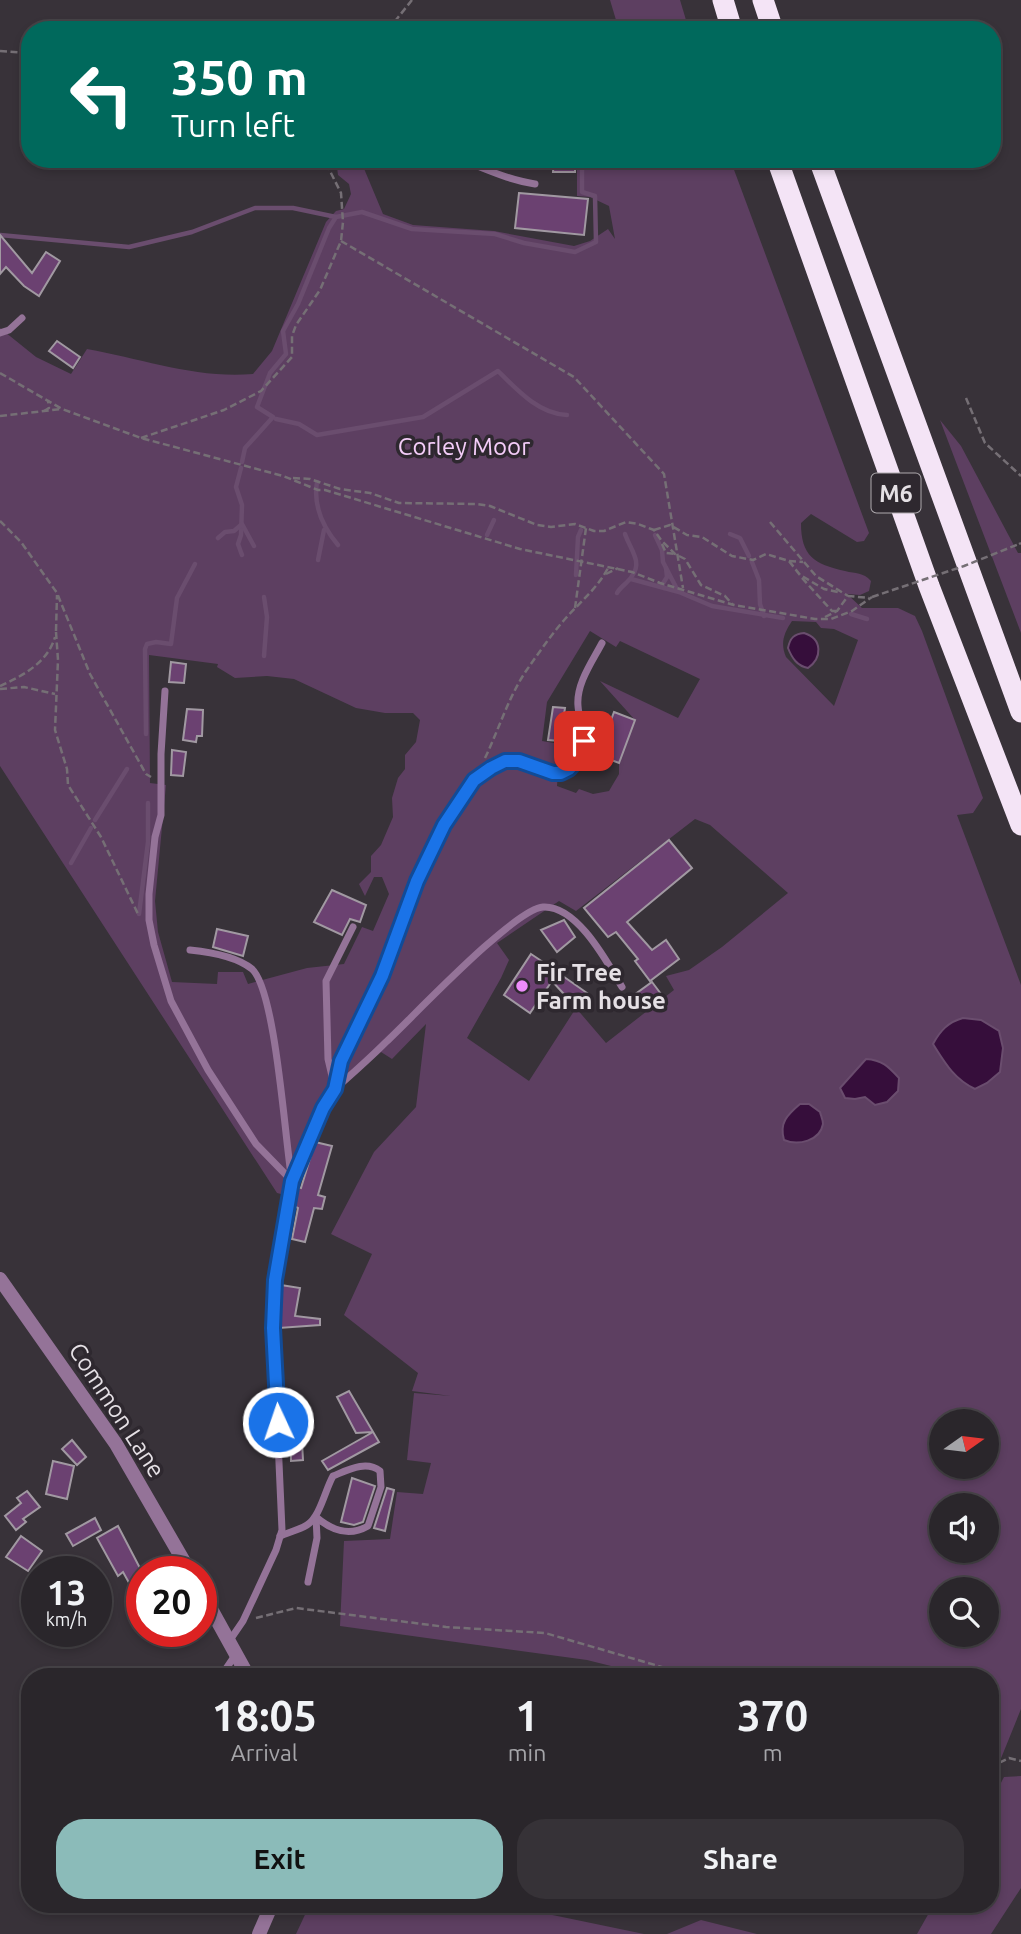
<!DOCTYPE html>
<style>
body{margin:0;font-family:Ubuntu,sans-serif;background:#363237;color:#f1f3f6;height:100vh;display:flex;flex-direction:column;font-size:26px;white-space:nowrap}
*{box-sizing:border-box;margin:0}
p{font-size:23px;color:#a5a5a9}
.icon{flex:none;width:38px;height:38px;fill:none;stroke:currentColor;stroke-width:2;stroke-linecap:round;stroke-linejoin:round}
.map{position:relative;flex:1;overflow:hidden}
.side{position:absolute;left:21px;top:1668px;width:978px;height:245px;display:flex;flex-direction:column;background:#2a262b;border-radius:28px;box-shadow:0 4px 10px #0003,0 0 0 2px #464347}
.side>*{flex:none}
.top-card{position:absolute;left:21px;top:21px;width:980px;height:147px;border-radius:28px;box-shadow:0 4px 10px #0003,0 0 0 2px #464347;background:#00695c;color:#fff;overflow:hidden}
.needle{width:46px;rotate:76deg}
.fabs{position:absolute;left:929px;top:1409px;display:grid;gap:14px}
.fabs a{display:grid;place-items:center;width:70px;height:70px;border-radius:50%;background:#2a262b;box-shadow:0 4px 10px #0003,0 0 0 2px #464347;font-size:35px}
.speed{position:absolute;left:21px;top:1556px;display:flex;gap:14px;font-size:35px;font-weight:700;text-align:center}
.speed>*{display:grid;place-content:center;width:91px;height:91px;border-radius:50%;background:#2a262b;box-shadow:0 4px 10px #0003,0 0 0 2px #464347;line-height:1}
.speed small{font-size:18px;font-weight:400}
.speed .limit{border:10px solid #d22;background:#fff;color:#111}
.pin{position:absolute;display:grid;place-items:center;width:60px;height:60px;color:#fff;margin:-30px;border-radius:14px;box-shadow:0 4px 10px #0006}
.me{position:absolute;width:77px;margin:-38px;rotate:357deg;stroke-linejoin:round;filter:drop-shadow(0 0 5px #0008)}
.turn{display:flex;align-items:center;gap:24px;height:147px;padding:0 35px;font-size:32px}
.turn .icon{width:91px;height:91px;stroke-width:2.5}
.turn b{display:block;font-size:49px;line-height:60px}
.eta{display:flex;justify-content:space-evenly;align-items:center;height:119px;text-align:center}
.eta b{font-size:42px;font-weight:700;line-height:49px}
.primary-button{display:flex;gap:14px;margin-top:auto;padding:14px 35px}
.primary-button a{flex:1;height:80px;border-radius:28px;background:#8bbbb9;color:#111;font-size:28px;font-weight:700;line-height:80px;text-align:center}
.primary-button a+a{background:#363237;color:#f1f3f6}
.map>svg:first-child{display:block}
</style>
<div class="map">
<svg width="1021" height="1934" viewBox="0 0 1021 1934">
<rect width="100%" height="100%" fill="#383239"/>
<!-- green -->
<g fill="#5d3f61" fill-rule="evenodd">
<polygon points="610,0 680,0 689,30 619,30"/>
<path d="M336,159H360L383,214L413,225L494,231L574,246L590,241L608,229L615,239L609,206L590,197L577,196V159H730L869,533L864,541L857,542L811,514L801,523C801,556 814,564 845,571C856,574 863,572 871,581L869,591L860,595L847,594L862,608H898L915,616L922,631L983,798L973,813L957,815L1021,985V1709L991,1783L990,1676H651L587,1660L340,1626L344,1541L390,1539L397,1492L423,1494L431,1463L407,1460L414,1393L451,1396L412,1391L418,1373L344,1315L372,1254L331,1234L374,1152L416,1107L426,1024L392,1059L381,1052L344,1083L330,1100L289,1196L277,1193L0,766V328L36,357L71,374L87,349C143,359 197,379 253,374L272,351L326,222L336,211L344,209L351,194L349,184L338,175ZM792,621L816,622L821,628L834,629L858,640L834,706L786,657C780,643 784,633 792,621ZM590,631L616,647L620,641L700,679L678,718L600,681L635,720L619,763V774L609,791L593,794L579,789L576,793L557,786L560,744L542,741L547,702ZM149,655L218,664L217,667L235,678L267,676L294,679L356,708L385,713H413L420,720L416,742L405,755V769L398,778L392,798L393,817L381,845L371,856V872L359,884L365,896L374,877H382L389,894L373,931L362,927L344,964L307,968L248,984L243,972H218L217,984L172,982L158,932L155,901L166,785L150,783ZM695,819L710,825L788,893L722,947L689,970L666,976L674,990L606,1043L576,1008L529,1081L467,1038L501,978L509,960L497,943L559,901L576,911ZM942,1421H987V1466H942ZM942,1505H987V1550H942ZM942,1589H987V1634H942Z"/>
<polygon points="940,420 961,446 1018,553 1021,553 1021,633"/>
<polygon points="1021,1776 1021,1888 991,1934 917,1934 934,1904 990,1904 991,1802 1004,1777"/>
<polygon points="310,1904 500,1904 644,1934 296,1934"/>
<polygon points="701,1920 757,1934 667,1934"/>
</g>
<!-- water -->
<g fill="#360e3b" stroke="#6a4d6e" stroke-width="2">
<path d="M804,633C823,639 822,658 808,668C797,666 792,658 788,648C790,638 794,634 804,633Z"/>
<path d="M963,1018L981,1020L999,1031L1003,1048L1000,1072L987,1083L975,1089C954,1079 945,1063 933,1044C940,1031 948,1022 963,1018Z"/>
<path d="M866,1059C882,1060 888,1066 899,1078L898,1091L887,1102L875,1105L865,1097L855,1099L845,1098L840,1088Z"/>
<path d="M800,1104H809L820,1112C821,1116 823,1120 823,1124C820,1141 798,1146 784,1140C779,1123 787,1115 800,1104Z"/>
</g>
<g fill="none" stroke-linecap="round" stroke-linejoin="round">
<!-- stream -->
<g stroke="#6a4d6e" stroke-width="4.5">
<polyline points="0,235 129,247 192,232 255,208 293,208 336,217"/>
<path d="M276,419L299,424L317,435L423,417L498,371C517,390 539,414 567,415"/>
<polyline points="242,462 245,448 273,417 257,407 270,373 286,354 283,331 298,304 329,228 336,217 362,212 412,229 495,234 524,243 575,252 596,242 595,196 582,192 582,159"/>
<polyline points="241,468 236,487 242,505 241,535 238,544 242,555"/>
<path d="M317,482C313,506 322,526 338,545"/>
<polyline points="730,534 740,538 749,556"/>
<polyline points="487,535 494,520"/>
<polyline points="655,535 662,550 663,562 678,591"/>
<polyline points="218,538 225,532 234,531 242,524 254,546"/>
<polyline points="318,560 324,530"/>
<polyline points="752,562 759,580 760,604 764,616"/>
<polyline points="576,575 578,537 581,530"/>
<polyline points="631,579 679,592 712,606 783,618"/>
<polyline points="664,588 662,585 667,577 666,568"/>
<path d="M617,593C621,586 628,583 632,576C643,562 630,549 625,534"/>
<polyline points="264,597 267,617 264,656"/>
<polyline points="851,614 867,619"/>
<polyline points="146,734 145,649 147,644 156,642 171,644 177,598 195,564"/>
<polyline points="95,820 127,769"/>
<polyline points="71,863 91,828"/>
<polyline points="139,914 148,842 148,803"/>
</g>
</g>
<!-- building -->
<g fill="#6b4171" stroke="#a199a2" stroke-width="2">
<polygon points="554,159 575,159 575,172 553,172"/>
<polygon points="519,193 588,199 584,235 515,228"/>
<polygon points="0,235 32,273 46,252 60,261 39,296 24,286 6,267 0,274"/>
<polygon points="57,341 80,357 73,368 49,351"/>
<polygon points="171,662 186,664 184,683 169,682"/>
<polygon points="553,707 565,708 560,741 548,740"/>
<polygon points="187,709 203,710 202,736 197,736 196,742 183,740"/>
<polygon points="614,712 635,720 619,763 598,755"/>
<polygon points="172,750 186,752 183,776 171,775"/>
<polygon points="669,840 692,868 627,922 652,950 666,940 679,959 650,981 635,961 638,959 616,932 608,937 584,908"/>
<polygon points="332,890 366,905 360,922 350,919 342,935 314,922"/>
<polygon points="564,920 575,937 557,952 541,930"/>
<polygon points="217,929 248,936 243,956 213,947"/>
<polygon points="531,954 540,960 587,993 574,1005 552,981 530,1013 504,995"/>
<polygon points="652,982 661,994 643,1007 634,995"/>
<polygon points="315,1142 332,1146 318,1195 325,1197 322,1209 314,1208 305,1242 292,1239 298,1208 294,1206 298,1187 301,1188"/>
<polygon points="281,1285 300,1288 295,1316 320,1319 320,1325 279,1328"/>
<polygon points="349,1391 379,1442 328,1470 322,1461 373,1432 356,1433 337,1397"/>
<polygon points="301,1424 303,1460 291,1461 290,1425"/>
<polygon points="72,1440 86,1457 77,1465 62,1449"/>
<polygon points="53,1461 74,1466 67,1499 46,1494"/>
<polygon points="352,1478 375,1486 363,1522 354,1525 341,1522"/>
<polygon points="387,1488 394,1490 385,1531 374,1528"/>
<polygon points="27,1491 40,1507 23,1519 26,1522 16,1530 5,1516 21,1503 17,1498"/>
<polygon points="95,1518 101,1530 73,1546 66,1534"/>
<polygon points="118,1526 142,1572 142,1585 133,1590 123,1572 118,1576 97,1538"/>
<polygon points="21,1536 42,1551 28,1571 6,1557"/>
</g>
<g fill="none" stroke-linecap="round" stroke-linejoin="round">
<!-- path -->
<g stroke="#756f75" stroke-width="2.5" stroke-dasharray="7 3.5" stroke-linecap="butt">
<polyline points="388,30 412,0"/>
<polyline points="0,51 30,53"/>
<polyline points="341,241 574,377 664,474 683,588"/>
<polyline points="0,373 62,409 141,438 283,476 318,490 325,490 520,549 632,572 660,583 734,605 815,619 831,619 852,611 872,597"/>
<polyline points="966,398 985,443 1021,476"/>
<polyline points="44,411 49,408 48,400"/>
<polyline points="0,416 62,409"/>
<polyline points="141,438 224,410 261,391 292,357 292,336 296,325 320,290 341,241 343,222 341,193 327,165 327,159"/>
<polyline points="293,478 310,479 340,489 370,493 399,503 476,504 490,506 537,525 551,527 575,524 594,531 604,531 626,522 638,524 654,530 661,540 675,554 685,559 701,585 725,596 733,605"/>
<polyline points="0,521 21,542 57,593 90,674 146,774 151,777"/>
<polyline points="770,522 816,576 848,596"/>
<polyline points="654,530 670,525 687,535 702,537 732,556 753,560 766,554 789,561 800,575 824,589 838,592"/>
<polyline points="662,544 666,553 675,554"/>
<polyline points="1019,544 1021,543"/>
<polyline points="789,561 803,562"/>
<polyline points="606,574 618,568"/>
<polyline points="802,578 832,611 836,611"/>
<polyline points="575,608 586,528"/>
<polyline points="825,617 837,611 848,596 869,598"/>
<polyline points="56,631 57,595"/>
<polyline points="56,632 58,660 55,730 67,769 68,785 101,837 138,914"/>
<path d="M0,686C23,676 48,662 55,637"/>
<polyline points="0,689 24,687 55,694"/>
<path d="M485,758C499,729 508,698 526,671C538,654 551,635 565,619C581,601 598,588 609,566"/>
<polyline points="256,1618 296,1608 446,1627 545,1633 693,1676"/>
<polyline points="990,1767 1009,1758 1021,1761"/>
</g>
<!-- service -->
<g stroke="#947398" stroke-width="7">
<path d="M460,159C485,169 509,180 535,184"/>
<polyline points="0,333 9,330 22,318"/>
<path d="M165,691L161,754V815L155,837L149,894V920L154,945L171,1001L208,1070L256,1144L292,1181C285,1142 276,991 252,969C236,956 210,952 190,950"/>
<path d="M353,927L326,981L328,1059L335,1089C337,1081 338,1072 340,1063C343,1055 348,1047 352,1039C362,1018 372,997 381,976C408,915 432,809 488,770C525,743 552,795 579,758C591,743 579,723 578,706C576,684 592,662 602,643"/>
<path d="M280,1536C289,1532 299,1530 307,1525C320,1517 325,1490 333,1476C348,1470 366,1460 380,1471L381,1487L368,1526C349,1537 331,1530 316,1517"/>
<polyline points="308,1582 317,1538 316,1517"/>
<path d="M230,1640L243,1621L276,1550L282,1530L273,1328L275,1280L292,1181L323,1108L335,1089C352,1074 370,1058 386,1042C412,1018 514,909 543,907C577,905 607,962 622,987"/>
<polyline points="221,1676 236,1654"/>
</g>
<!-- tertiary -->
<g stroke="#947398" stroke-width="14">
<polyline points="0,1279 116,1444 190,1572"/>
<polyline points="201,1591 248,1676"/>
<polyline points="259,1934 272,1904"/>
</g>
<!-- motorway -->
<g stroke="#f4e4f6" stroke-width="21">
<polyline points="723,0 732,30"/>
<polyline points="763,0 773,30"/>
<polyline points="777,159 929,586 1021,825"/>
<polyline points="819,159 1021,712"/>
</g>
<!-- path-bridge -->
<polyline stroke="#756f75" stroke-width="2.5" stroke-dasharray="7 3.5" stroke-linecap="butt" points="872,597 964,566 1019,544"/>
</g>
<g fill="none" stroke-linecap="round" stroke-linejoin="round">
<defs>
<polyline id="route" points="278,1422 273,1328 275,1280 292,1181 323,1108 335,1089 341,1061 382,976 417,881 444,825 474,780 491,768 505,761 519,761 553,773 561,773 569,769 579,758 584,741"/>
</defs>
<!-- route casing -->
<use href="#route" stroke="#114b97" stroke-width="18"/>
<!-- route -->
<use href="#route" stroke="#1a73e8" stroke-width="12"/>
</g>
<!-- markers -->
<circle fill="#ed8cfa" stroke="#2e282f" stroke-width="2.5" cx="522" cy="986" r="7"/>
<g text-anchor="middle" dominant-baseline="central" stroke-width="7" stroke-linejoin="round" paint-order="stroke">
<!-- shield labels -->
<rect fill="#2e282f" stroke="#aea9ae" stroke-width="2" x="871.5" y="473.5" width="49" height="39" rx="5"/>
<g font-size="23" font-weight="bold" fill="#e5e0e5">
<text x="896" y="493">M6</text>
</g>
<!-- park labels -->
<g font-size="24" fill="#f4cdf9" stroke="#2e282f">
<text x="464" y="446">Corley Moor</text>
</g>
<!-- poi labels -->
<g font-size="24" font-weight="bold" fill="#e5e0e5" stroke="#2e282f" text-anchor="start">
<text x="536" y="972">Fir Tree<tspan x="536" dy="28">Farm house</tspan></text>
</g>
<!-- street labels -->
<g font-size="24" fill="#e5e0e5" stroke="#2e282f">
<text transform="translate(117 1410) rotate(57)">Common Lane</text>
</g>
</g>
</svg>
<div class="fabs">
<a><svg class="needle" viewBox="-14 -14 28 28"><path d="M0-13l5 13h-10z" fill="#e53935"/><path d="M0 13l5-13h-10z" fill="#a5a5a9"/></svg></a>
<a><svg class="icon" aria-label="sound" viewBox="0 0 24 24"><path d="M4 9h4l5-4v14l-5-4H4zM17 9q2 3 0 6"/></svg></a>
<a><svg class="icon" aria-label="search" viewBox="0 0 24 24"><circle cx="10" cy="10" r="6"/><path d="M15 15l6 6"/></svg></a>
</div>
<div class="speed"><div>13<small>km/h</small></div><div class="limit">20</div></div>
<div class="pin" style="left:584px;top:741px;background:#d93025"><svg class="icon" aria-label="arrive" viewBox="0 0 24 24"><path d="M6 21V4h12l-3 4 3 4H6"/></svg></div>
<svg class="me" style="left:278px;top:1422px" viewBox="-20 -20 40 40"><circle r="17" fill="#1a73e8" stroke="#fff" stroke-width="3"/><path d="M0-11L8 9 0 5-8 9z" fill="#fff"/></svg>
<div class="top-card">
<div class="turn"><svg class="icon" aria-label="left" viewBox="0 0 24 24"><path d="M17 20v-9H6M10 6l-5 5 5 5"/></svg><div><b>350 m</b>Turn left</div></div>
</div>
<section class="side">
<div class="eta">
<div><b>18:05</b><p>Arrival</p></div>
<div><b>1</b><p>min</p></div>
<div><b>370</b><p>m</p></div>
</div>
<div class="primary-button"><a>Exit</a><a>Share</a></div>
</section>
</div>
